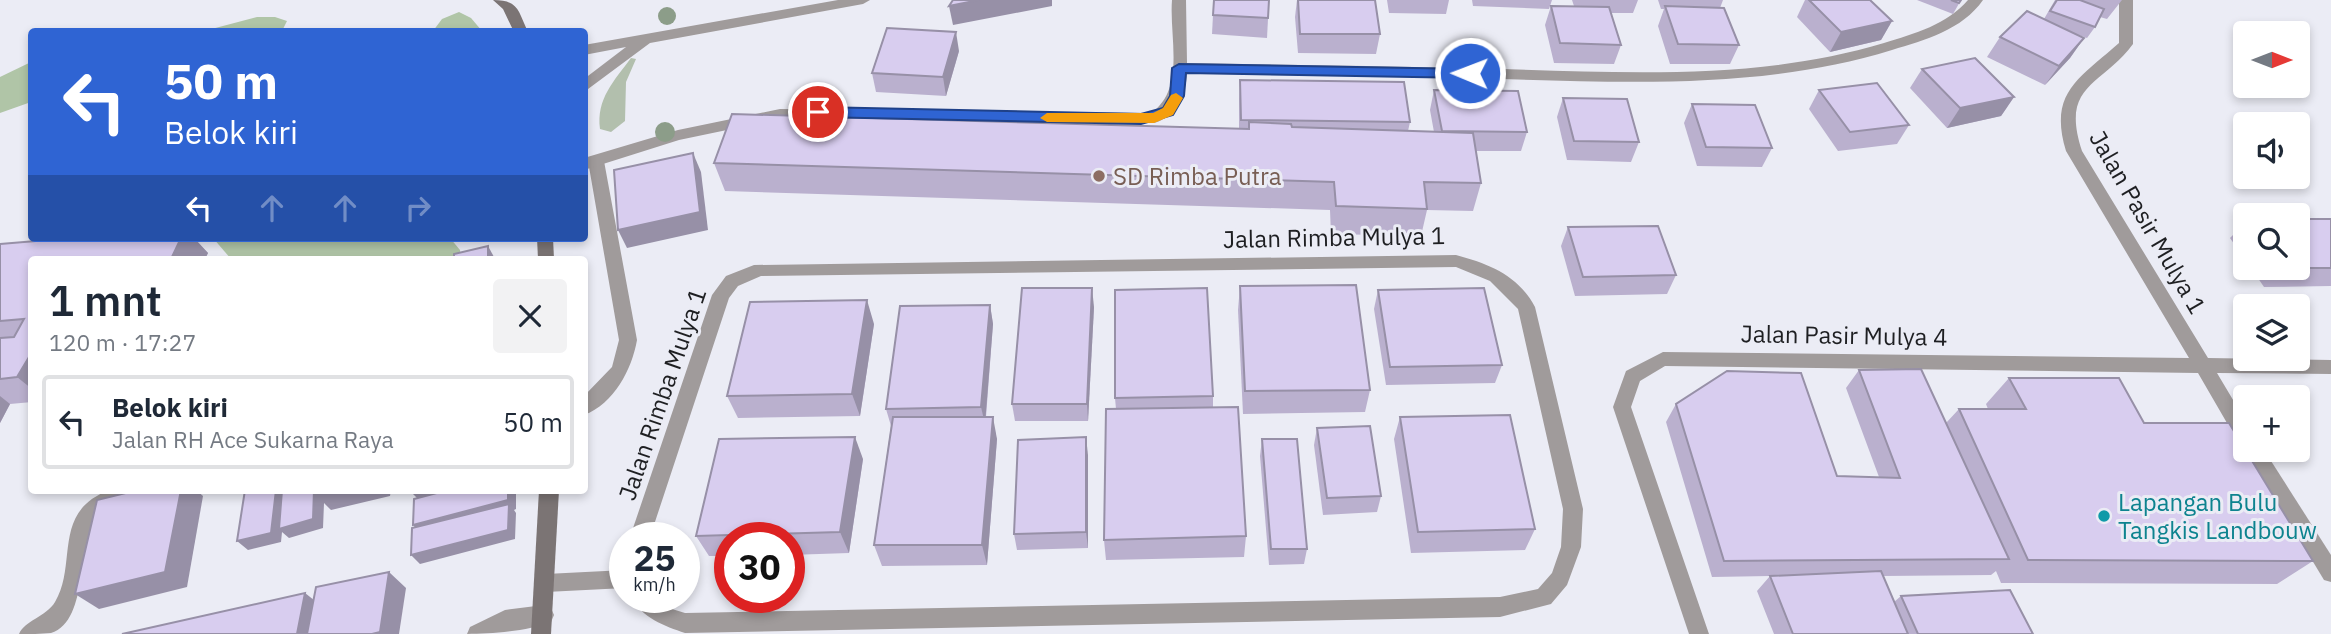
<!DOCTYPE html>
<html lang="id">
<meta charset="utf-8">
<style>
body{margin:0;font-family:"IBM Plex Sans",sans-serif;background:#f2f2f3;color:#1f2937;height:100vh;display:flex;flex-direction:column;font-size:26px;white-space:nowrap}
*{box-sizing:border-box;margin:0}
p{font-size:23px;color:#747a83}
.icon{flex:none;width:38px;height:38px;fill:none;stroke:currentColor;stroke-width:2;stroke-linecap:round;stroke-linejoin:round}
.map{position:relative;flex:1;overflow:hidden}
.drawer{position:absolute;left:28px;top:256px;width:560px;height:238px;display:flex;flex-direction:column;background:#fff;border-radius:7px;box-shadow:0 4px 10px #0003}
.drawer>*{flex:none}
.hud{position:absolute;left:28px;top:28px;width:560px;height:214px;border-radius:7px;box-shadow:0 4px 10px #0003;background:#2f64d3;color:#fff;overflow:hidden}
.needle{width:46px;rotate:90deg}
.controls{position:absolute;left:2233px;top:21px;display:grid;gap:14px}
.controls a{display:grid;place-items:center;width:77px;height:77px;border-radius:7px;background:#fff;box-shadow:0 4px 10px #0003;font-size:35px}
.speed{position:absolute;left:609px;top:522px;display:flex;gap:14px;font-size:35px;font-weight:700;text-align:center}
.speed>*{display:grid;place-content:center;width:91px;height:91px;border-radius:50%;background:#fff;box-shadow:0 4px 10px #0003;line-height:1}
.speed small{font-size:18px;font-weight:400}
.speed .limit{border:10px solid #d22;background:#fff;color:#111}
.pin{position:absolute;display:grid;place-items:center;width:60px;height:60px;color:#fff;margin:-30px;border:4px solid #fff;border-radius:50%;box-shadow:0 2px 7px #0007}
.me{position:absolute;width:77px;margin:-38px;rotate:271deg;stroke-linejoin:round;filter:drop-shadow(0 0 5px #0008)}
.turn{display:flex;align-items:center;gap:24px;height:147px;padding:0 21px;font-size:32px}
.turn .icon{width:91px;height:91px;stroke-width:2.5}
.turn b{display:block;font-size:49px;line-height:60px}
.lanes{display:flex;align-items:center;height:66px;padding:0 21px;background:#0003;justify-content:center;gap:35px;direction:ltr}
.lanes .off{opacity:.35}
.round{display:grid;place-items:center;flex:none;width:74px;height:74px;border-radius:7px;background:#f2f2f3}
.headline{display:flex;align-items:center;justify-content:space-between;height:119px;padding:0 21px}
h1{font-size:42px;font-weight:600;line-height:52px}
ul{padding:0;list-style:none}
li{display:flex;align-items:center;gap:21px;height:94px;margin:0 14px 10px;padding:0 7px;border:4px solid #e0e1e3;border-radius:7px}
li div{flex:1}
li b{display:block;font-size:26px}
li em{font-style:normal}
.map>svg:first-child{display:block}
</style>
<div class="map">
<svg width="2331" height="634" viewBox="0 0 2331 634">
<rect width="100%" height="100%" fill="#ebecf5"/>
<!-- green -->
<path fill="#b2bfad" d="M631,58L636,59L626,82L625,121L611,132L600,129C596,99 614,81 631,58Z"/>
<!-- forest -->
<g fill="#b0c5a7">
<polygon points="459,12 471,18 482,31 433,31 442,19"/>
<polygon points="257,17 275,17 287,21 282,31 204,31"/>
<polygon points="31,62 31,102 0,113 0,77"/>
<polygon points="213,238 450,238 460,250 461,259 231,259"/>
</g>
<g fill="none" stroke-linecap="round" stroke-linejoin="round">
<!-- lane -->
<g fill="#a09b9b" fill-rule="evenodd">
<path d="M596,155L604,161L637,340C632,369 614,404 584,415V396L612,367L619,340L588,161Z"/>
<path d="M544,605L551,608L554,615L551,622C529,631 491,634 467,634L470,627L505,610Z"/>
</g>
<!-- street -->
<g fill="#a09b9b" fill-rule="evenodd">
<polygon points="838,0 870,0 863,4 650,43 584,92 584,79 626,47 584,55 584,45"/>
<path d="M1172,0H1186L1187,63C1279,65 1371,66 1463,68C1604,71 1747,84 1884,43C1914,34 1948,24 1968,0H1983C1962,30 1925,40 1892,50C1752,93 1607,81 1462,78C1370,76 1279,75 1187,73C1186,95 1176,117 1154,123L780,119L679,140L584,170V158L678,130L780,109L1151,113C1186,89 1169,37 1172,0Z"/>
<path d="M2119,0H2133V44C2101,87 2060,84 2082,151L2208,358L2331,360V374L2217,373L2245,420V444L2238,442L2198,373L1665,366L1640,381L1631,407L1709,634H1689L1613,407L1626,371L1663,352L2189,358L2066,151C2048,92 2080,78 2119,43Z"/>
<path d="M1456,255C1489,264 1518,275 1535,307L1583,509L1581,547L1567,585L1551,604L1500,617L685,633C665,626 641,618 632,597H657L672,609L685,613L1500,597L1538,589L1552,573L1561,547L1563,509L1518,309L1490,281L1456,267L761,276L738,286L729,298L650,537H630L712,295L726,276L754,265Z"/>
<polygon points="2245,449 2264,450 2331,555 2331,582 2324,580"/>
<path d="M110,490H150L147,496C134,501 117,501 106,510C74,536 91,621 51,633C42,634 28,634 19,634C25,620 46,617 55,602C78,564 51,511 110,490Z"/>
<polygon points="625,570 625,588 546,592 539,590 536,583 539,576 546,574"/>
</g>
<!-- secondary -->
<g fill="#7b7474" fill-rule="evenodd">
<path d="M493,0C519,0 518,11 528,32H514L503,9Z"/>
<polygon points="537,238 553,238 554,259 538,259"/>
<polygon points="539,490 559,490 551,634 531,634"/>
</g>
</g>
<!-- trees -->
<g fill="#8c9d89">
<circle cx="667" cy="16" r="9"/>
<circle cx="665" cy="132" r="10"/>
</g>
<!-- wall -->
<g fill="#bab0ce">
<polygon points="1269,0 1267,38 1212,34 1213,15"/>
<polygon points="1297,0 1380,34 1376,54 1298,53 1295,17"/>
<polygon points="1387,0 1449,0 1446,14 1389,13"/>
<polygon points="1472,0 1552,0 1549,9 1473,6"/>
<polygon points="1572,0 1638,0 1633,13 1611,13 1621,45 1614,64 1554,63 1545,25 1551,6 1574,6"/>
<polygon points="1658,0 1723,0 1720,8 1739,45 1730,64 1670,64 1658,26 1664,9 1661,9"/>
<polygon points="1805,0 1870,0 1892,21 1881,40 1830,52 1797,17"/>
<polygon points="1917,0 1961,0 1953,14"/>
<polygon points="2054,0 2122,0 2107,19 2100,17 2095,27 2087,38 2073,33 2084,38 2070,58 2045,85 1987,57 2000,37 2044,19 2055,0"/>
<polygon points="959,51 946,96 876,92 872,73"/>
<polygon points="1922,69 2014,97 2001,116 1947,128 1910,88"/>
<polygon points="1240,80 1410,122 1408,131 1434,132 1430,110 1434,90 1527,132 1521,151 1476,151 1481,183 1473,211 1427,210 1421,236 1331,234 1330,210 725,191 714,163 1239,129 1239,99"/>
<polygon points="1819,90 1909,125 1897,144 1838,151 1809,109"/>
<polygon points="1563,98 1639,142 1631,162 1567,160 1557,117"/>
<polygon points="1692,104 1772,148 1762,167 1697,166 1684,123"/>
<polygon points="2331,219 2331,286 2264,287 2251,268 2298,268"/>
<polygon points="2245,223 2245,260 2230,238"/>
<polygon points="1568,227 1676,275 1667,294 1575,296 1561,246"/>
<polygon points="72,238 194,238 208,253 205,259 32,259 32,402 10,404 0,423 0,244"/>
<polygon points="1240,286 1370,390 1365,412 1243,414 1238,310"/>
<polygon points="1378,290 1502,365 1495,383 1386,385 1374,309"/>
<polygon points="990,305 993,324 986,417 997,439 987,565 882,566 874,545 891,426 886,409"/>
<polygon points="1094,307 1088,421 1015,421 1012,404"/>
<polygon points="874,324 860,416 738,418 727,396"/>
<polygon points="1859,370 1946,423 1959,409 1988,409 1986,404 2009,378 2144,423 2313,561 2277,584 2001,583 1996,571 1991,575 1883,576 1894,602 1901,596 2033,634 1774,634 1757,591 1770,576 1712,577 1666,422 1676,404 1837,476 1879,477 1846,388"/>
<polygon points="1213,396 1213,407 1246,536 1244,557 1106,560 1104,540 1116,409 1115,398"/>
<polygon points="1400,417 1535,529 1525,550 1411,553 1394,439"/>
<polygon points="1317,428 1381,496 1377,512 1323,515 1314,445"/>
<polygon points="1262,439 1307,549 1304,564 1269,565 1260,456"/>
<polygon points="1088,455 1088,548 1017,550 1014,534"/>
<polygon points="863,459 849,553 789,555 789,537 730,537 730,556 709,556 696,536"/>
</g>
<!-- shaded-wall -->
<g fill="#9790a7">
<polygon points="979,0 1052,0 1052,6 953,25 949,6"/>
<polygon points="1892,21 1881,40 1830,52 1841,32"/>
<polygon points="956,32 959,51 946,96 943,77"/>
<polygon points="2084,38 2070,58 2045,85 2059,66"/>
<polygon points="2014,97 2001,116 1947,128 1960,108"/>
<polygon points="693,153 701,172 708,230 627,248 618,230"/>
<polygon points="181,238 194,238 208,253 205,259 171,259"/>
<polygon points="488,246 494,257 495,259 488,259"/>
<polygon points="1092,288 1094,307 1088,421 1087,404"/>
<polygon points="867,300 874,324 860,416 852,394"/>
<polygon points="990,305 993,324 985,424 981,407"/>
<polygon points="31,352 32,353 32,389 17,377"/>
<polygon points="0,396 10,404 0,423"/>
<polygon points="993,417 997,439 987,565 982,545"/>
<polygon points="855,437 863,459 849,553 840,532"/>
<polygon points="1086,437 1088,455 1088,548 1086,532"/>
<polygon points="181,490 196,490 203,496 187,587 99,609 75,594"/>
<polygon points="276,490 287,490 314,494 329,490 391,490 390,496 331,510 324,503 323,528 289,538 282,532 281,542 248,550 237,541"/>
<polygon points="409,490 472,490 422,503"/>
<polygon points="508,490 516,490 516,509 514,510 516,513 515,539 420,564 411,555 421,534 413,525"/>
<polygon points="389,572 406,588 399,634 372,634"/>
<polygon points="305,593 324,608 319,634 297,634"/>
</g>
<!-- building -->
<g fill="#d8cdef" stroke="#9790a7" stroke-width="2">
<polygon points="953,0 979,0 949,6"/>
<polygon points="1214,0 1269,0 1268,18 1213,15"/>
<polygon points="1298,0 1375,0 1380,34 1300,34"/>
<polygon points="1809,0 1870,0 1892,21 1841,32"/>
<polygon points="1951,0 1961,0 1959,3"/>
<polygon points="2057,0 2080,0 2104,9 2095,27 2050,11"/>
<polygon points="1551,6 1609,7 1621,45 1560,43"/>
<polygon points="1665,6 1724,8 1739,45 1678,44"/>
<polygon points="2027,11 2084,38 2059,66 2000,37"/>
<polygon points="887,28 956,32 943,77 872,73"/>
<polygon points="1975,58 2014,97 1960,108 1922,69"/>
<polygon points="1240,80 1404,82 1410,122 1241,120"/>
<polygon points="1877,83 1909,125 1850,132 1819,90"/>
<polygon points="1434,90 1518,91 1527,132 1442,131"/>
<polygon points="1563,98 1627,99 1639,142 1574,141"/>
<polygon points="1692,104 1755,105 1772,148 1706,147"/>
<polygon points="732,114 1249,129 1249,122 1291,124 1292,127 1473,133 1481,183 1424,182 1427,209 1336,206 1334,182 714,163"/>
<polygon points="693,153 700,212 618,230 614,170"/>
<polygon points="2298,219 2331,219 2331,268 2284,268 2298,268"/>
<polygon points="1658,226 1676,275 1583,277 1568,227"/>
<polygon points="72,238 181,238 171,259 32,259 32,352 17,377 0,379 0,338 14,337 24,319 0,321 0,244"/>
<polygon points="488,246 488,259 454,259 454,254"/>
<polygon points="1356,285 1370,390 1245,391 1240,286"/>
<polygon points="1022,288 1092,288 1087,404 1012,404"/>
<polygon points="1207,288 1213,396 1115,398 1115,290"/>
<polygon points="1484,288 1502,365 1390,367 1378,290"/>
<polygon points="867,300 852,394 727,396 750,302"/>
<polygon points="990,305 981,407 886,409 900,306"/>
<polygon points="1921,369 2009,559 1724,561 1676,404 1727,371 1801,373 1837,476 1900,478 1859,370"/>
<polygon points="2009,378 2119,378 2144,423 2229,423 2313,561 2028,560 1959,409 2026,409"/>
<polygon points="1238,407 1246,536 1104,540 1106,409"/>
<polygon points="1510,415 1535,529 1418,532 1400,417"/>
<polygon points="893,417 993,417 982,545 874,545"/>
<polygon points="1370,426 1381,496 1327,498 1317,428"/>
<polygon points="855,437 840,532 696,536 719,439"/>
<polygon points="1086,437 1086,532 1014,534 1018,440"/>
<polygon points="1262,439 1297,439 1307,549 1271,549"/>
<polygon points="138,490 181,490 165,572 75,594 97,500"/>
<polygon points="245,490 276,490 271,533 237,541"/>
<polygon points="282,490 314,490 313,519 279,529"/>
<polygon points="314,490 329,490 314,494"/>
<polygon points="448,490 508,490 508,500 413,525 414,499"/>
<polygon points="509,504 508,530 411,555 412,528"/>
<polygon points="1881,571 1908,634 1793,634 1770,576"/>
<polygon points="389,572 380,632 372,634 307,634 316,587"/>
<polygon points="2010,590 2033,634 1918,634 1901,596"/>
<polygon points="305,593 297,634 122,634"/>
</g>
<!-- route -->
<polygon fill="#2f64d3" stroke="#1f4189" stroke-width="2" points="1179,64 1470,69 1477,73 1470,78 1186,73 1184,96 1173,115 1141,124 818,117 811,112 818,107 1141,114 1163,108 1170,96 1172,68"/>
<!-- slow -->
<polygon fill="#f59e0b" points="1176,93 1183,98 1173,115 1154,123 1047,122 1040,118 1047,113 1153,113 1163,108 1171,95"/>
<!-- markers -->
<circle fill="#8d6e63" stroke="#ebecf5" stroke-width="2.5" cx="1099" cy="176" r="7"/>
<circle fill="#0f9aa8" stroke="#ebecf5" stroke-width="2.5" cx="2104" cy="516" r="7"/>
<g text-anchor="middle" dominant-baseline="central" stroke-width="6" stroke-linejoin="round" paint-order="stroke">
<!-- education labels -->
<g font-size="24" fill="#785e54" stroke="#ebecf5" text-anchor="start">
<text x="1113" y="176">SD Rimba Putra</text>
</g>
<!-- street labels -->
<g font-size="24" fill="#1e1f22" stroke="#ebecf5">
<text transform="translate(2148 222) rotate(60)">Jalan Pasir Mulya 1</text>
<text transform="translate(1334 237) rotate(-1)">Jalan Rimba Mulya 1</text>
<text transform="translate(1844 335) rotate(1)">Jalan Pasir Mulya 4</text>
<text transform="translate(662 394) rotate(-71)">Jalan Rimba Mulya 1</text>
</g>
<!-- culture labels -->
<g font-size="24" fill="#0d838f" stroke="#ebecf5" text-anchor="start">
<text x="2118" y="502">Lapangan Bulu<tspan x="2118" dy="28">Tangkis Landbouw</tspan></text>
</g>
</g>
</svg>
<div class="controls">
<a><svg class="needle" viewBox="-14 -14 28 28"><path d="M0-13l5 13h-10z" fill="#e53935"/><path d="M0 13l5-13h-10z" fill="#747a83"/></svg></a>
<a><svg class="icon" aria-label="sound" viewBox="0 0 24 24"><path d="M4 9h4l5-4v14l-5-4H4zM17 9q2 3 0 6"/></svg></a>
<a><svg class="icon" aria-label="search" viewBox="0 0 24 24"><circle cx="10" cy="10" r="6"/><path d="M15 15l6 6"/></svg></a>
<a><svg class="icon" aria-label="layers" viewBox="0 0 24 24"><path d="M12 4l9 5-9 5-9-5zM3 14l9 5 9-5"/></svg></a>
<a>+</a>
</div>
<div class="speed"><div>25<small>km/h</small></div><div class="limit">30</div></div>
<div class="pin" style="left:818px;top:112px;background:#d93025"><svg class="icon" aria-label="arrive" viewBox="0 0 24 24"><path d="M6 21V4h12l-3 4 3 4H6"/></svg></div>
<svg class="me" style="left:1470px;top:73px" viewBox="-20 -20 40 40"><circle r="17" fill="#2f64d3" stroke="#fff" stroke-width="3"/><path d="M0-11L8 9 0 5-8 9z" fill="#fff"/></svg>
<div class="hud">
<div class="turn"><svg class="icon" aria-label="left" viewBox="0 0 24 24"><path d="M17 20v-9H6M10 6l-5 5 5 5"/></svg><div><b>50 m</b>Belok kiri</div></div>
<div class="lanes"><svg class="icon" aria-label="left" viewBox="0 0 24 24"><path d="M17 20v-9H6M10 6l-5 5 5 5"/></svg><svg class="icon off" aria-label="ahead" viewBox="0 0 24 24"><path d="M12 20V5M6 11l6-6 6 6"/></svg><svg class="icon off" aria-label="ahead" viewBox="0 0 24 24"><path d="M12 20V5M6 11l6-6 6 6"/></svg><svg class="icon off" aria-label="right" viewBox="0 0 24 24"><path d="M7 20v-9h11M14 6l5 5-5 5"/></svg></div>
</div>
<section class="drawer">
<div class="headline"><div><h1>1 mnt</h1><p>120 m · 17:27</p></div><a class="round"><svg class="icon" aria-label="close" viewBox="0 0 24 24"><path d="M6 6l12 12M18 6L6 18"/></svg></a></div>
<ul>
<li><svg class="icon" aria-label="left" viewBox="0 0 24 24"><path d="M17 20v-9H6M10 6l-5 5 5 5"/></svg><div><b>Belok kiri</b><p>Jalan RH Ace Sukarna Raya</p></div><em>50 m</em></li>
</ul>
</section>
</div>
